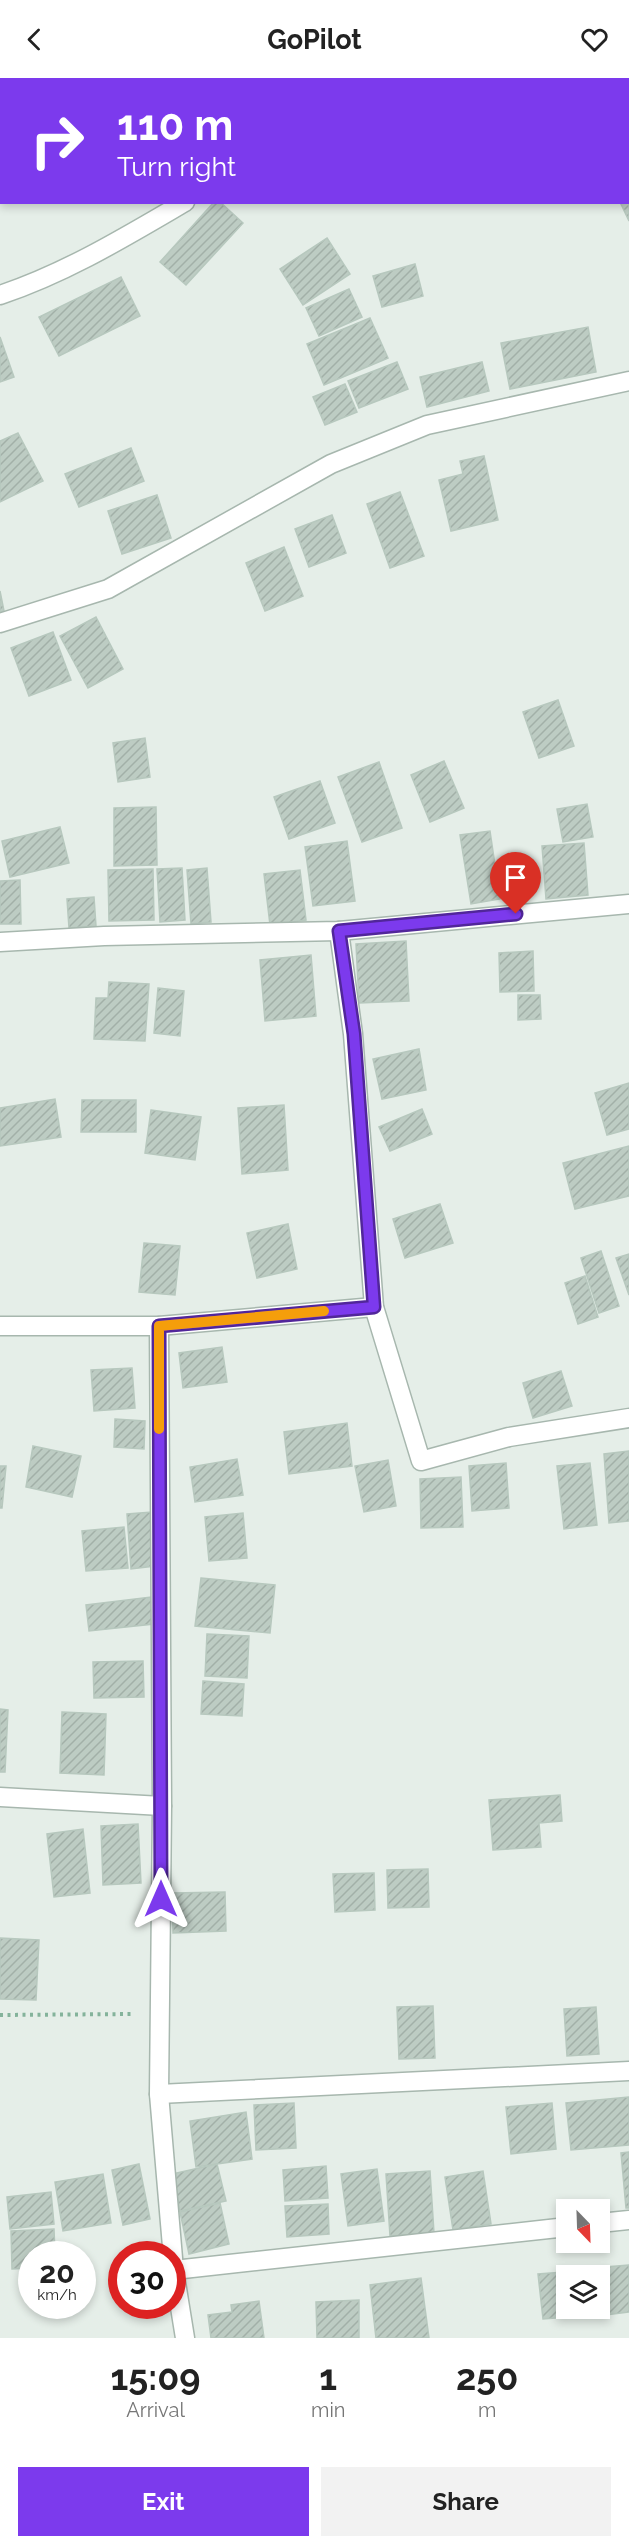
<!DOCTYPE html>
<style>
body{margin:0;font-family:Raleway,sans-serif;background:#f2f2f2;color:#222;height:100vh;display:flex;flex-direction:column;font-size:22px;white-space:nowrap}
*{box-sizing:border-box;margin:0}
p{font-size:20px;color:#767676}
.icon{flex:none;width:33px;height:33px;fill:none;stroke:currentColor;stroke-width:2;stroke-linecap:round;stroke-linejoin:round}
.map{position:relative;height:2260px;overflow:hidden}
.drawer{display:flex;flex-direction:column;background:#fff;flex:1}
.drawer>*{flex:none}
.banner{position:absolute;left:0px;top:0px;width:630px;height:126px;box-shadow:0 3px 9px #0003;background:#7c3aed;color:#fff;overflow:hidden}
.needle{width:39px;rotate:157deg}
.buttons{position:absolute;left:556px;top:2121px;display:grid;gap:12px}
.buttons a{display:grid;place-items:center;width:54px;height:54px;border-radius:0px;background:#fff;box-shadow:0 3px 9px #0003;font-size:30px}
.speed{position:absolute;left:18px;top:2163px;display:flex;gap:12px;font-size:30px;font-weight:700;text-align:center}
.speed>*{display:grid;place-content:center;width:78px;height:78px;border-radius:50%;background:#fff;box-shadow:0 3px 9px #0003;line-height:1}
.speed small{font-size:15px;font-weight:400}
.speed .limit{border:9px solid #d22;background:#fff;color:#111}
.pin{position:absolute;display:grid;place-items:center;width:51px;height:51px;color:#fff;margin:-62px -26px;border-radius:50% 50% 50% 0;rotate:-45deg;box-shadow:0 0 6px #0007}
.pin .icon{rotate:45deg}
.me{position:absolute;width:66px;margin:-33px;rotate:0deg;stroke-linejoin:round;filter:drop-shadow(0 0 4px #0008)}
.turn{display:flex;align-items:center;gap:21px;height:126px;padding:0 18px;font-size:27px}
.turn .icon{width:78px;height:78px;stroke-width:2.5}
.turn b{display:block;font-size:42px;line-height:51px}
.eta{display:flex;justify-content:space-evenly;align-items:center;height:102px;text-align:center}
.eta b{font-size:36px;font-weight:700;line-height:42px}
.primary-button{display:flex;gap:12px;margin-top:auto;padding:12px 18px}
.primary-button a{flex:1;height:69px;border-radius:0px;background:#7c3aed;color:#fff;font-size:24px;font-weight:700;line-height:69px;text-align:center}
.primary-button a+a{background:#f2f2f2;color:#222}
header{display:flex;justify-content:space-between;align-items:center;height:78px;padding:0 18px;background:#fff;font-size:27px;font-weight:700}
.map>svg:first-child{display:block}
</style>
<header><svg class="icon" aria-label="back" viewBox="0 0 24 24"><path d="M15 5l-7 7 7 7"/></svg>GoPilot<svg class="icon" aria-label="heart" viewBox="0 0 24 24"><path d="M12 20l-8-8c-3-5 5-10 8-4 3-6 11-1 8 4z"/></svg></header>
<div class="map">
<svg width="629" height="2260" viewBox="0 0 629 2260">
<defs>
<pattern id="building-hatch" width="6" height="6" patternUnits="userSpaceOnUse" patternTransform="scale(1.5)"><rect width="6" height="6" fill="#bdccc3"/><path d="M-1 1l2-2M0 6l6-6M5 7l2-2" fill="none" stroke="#a2b0a8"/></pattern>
</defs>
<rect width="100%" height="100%" fill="#e5eee8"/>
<!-- building -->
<g fill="url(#building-hatch)" stroke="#b7c8be" stroke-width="1.5">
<polygon points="290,0 318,0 314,2"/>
<polygon points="629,107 629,143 620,124 628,124"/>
<polygon points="214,124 220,124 243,145 186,207 160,184"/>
<polygon points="327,160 350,196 303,227 280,191"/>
<polygon points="415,186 423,218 382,229 373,198"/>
<polygon points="121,199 140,238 59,278 39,239"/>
<polygon points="349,211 362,239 319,258 306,230"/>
<polygon points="370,240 388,280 324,307 307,266"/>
<polygon points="588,249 596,294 510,311 501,265"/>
<polygon points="0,259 14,299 0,304"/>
<polygon points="397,284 408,311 359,330 348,303"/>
<polygon points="482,284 489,313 427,329 420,299"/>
<polygon points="345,306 357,334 325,347 313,319"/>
<polygon points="18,355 43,403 0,424 0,363"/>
<polygon points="131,370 144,403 79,429 65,396"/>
<polygon points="484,378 498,442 451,453 439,402 463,396 460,383"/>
<polygon points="400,414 424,478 390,490 367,426"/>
<polygon points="157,417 171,460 122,476 108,433"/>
<polygon points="332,437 346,475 309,489 295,451"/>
<polygon points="284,469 303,518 265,533 246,485"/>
<polygon points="0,513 4,533 0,534"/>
<polygon points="96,539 123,591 88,610 60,558"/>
<polygon points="53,554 71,602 29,618 11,570"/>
<polygon points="558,622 574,668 539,680 523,634"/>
<polygon points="145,660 150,699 118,704 113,665"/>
<polygon points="444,683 464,730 430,744 411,697"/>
<polygon points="379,684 402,750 362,764 338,699"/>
<polygon points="320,703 335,745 289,761 274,719"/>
<polygon points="587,726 593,759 563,764 557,731"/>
<polygon points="156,729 157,787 114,788 114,730"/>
<polygon points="60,749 69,785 10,799 2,763"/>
<polygon points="490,753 500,821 471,826 460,757"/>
<polygon points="347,763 355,823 313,828 305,769"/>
<polygon points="584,765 588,817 546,821 542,768"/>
<polygon points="182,790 185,842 160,844 157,791"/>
<polygon points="207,790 211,844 191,846 187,792"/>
<polygon points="153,791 154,842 109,843 108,792"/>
<polygon points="300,792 306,842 270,847 264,796"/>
<polygon points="20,802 21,846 0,846 0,803"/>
<polygon points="94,819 96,848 69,850 67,821"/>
<polygon points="406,863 409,923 359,925 356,866"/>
<polygon points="533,873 534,913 500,914 499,875"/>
<polygon points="311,877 316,938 265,943 260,882"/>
<polygon points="109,904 149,906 145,963 94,961 96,920 108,920"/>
<polygon points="158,910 184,913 180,958 154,955"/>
<polygon points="518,917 540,917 541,941 518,942"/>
<polygon points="419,971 426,1012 382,1021 373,981"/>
<polygon points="629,1005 629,1051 607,1057 595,1015"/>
<polygon points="55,1021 61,1059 0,1068 0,1030"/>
<polygon points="82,1022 136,1022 136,1054 81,1054"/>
<polygon points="284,1027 288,1092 242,1096 238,1030"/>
<polygon points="422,1031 432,1056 390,1073 379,1049"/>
<polygon points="151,1032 201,1039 195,1082 145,1075"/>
<polygon points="629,1068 629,1118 575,1131 563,1085"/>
<polygon points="440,1126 453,1165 405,1180 393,1141"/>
<polygon points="288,1146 297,1191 257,1200 247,1155"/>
<polygon points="144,1165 180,1168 175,1217 139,1214"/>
<polygon points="601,1173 619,1228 599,1235 581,1180"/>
<polygon points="629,1176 629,1217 616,1180"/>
<polygon points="585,1198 598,1239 578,1246 565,1205"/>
<polygon points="222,1269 227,1304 183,1310 179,1275"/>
<polygon points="132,1290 135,1330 94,1333 91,1292"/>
<polygon points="561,1293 572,1328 533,1340 523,1305"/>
<polygon points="115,1341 145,1343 144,1371 114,1369"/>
<polygon points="347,1345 352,1388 289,1396 284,1354"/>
<polygon points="33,1368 81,1378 72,1419 26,1409"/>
<polygon points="629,1373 629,1443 609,1445 604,1376"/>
<polygon points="237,1381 243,1417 195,1424 190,1389"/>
<polygon points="388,1382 396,1428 364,1434 355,1388"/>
<polygon points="506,1385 509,1430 472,1433 469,1388"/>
<polygon points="590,1385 597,1447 564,1451 557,1388"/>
<polygon points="0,1388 6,1388 2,1430 0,1430"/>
<polygon points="461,1399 463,1449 421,1450 420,1401"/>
<polygon points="152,1434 155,1488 131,1491 127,1436"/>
<polygon points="243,1435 247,1480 209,1483 205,1439"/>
<polygon points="124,1449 128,1490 86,1493 82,1453"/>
<polygon points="201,1500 275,1507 270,1555 195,1548"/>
<polygon points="151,1519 154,1546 89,1553 86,1527"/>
<polygon points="207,1556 249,1558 247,1600 205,1598"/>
<polygon points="143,1583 144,1619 94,1620 93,1584"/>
<polygon points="203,1603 244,1606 242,1638 201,1636"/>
<polygon points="0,1631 8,1632 5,1694 0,1694"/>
<polygon points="62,1634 106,1636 104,1697 60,1695"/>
<polygon points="560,1717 562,1743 539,1745 541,1769 493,1772 489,1722"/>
<polygon points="138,1746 141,1805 103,1807 101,1748"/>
<polygon points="83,1751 90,1815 54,1819 47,1756"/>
<polygon points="428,1791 429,1829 388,1830 387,1792"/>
<polygon points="374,1795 375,1832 335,1834 333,1796"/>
<polygon points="225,1814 226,1853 173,1855 172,1815"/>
<polygon points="0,1860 39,1862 36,1922 0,1921"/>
<polygon points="433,1928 435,1980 399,1981 397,1929"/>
<polygon points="596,1929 599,1976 567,1978 564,1931"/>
<polygon points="629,2019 629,2067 571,2072 566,2025"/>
<polygon points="294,2025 296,2070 256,2072 254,2027"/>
<polygon points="552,2025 556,2071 511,2076 506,2029"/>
<polygon points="246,2034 252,2081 196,2089 190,2043"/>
<polygon points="629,2074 629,2130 626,2130 621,2075"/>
<polygon points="139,2086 150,2141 123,2147 112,2092"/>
<polygon points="217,2086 226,2123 180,2133 172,2096"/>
<polygon points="326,2088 328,2120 285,2123 283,2092"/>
<polygon points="377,2091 384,2143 348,2148 341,2096"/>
<polygon points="430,2093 434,2155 390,2158 386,2096"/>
<polygon points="483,2093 491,2146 453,2152 445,2099"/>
<polygon points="103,2096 111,2145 63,2153 55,2104"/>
<polygon points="51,2114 54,2146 10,2151 7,2119"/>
<polygon points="220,2125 229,2166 189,2176 180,2134"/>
<polygon points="328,2126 329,2156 287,2159 285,2128"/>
<polygon points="54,2151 55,2176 32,2176 32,2190 12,2191 11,2153"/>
<polygon points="629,2187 629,2234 598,2238 597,2230 600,2230 600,2198 593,2198 593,2190"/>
<polygon points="577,2193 578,2198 567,2198 567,2230 581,2230 582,2238 543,2241 538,2196"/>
<polygon points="421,2200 429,2260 376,2260 370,2207"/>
<polygon points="359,2222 359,2260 317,2260 316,2224"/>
<polygon points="259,2223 264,2260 211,2260 208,2237 232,2234 231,2227"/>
</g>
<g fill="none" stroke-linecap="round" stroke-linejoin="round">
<defs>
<g id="minor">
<polyline points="393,2 396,0"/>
<path d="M0,217C66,195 125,159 185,124"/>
<polyline points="0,545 108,511 331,386 427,347 629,303"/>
<polyline points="339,853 353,956 374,1229 421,1383 509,1359 629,1340"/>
<polyline points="0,864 104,858 339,853 629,826"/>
<polyline points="0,1248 159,1248 374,1229"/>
<polyline points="159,1248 162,1728 159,2016 174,2192 185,2260"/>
<polyline points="0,1719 162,1728"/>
<polyline points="159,2016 629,1993"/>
<polyline points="600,2145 629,2142"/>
<polyline points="174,2192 567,2149"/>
</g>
</defs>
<!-- minor casing -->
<use href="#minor" stroke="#a7b7ae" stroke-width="21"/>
<!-- path -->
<polyline stroke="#84b39b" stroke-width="4" stroke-dasharray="3 4.5" stroke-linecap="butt" points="0,1937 135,1936"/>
<!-- minor -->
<use href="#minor" stroke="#fff" stroke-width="18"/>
</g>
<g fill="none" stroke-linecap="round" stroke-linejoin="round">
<defs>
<polyline id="route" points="161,1821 159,1248 374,1229 354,956 339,853 516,836"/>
</defs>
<!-- route casing -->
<use href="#route" stroke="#51269a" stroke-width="15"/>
<!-- route -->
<use href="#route" stroke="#7c3aed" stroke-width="10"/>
<!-- slow -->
<polyline stroke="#f59e0b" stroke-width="10" points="159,1351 159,1248 324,1233"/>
</g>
</svg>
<div class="buttons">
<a><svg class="needle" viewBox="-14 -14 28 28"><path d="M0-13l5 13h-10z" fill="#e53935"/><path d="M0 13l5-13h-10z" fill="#767676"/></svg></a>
<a><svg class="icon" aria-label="layers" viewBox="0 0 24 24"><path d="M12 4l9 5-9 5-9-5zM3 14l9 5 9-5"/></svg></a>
</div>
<div class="speed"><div>20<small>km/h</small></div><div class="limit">30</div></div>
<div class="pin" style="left:516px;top:836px;background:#d93025"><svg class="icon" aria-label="arrive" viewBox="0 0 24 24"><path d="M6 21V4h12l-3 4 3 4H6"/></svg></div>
<svg class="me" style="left:161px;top:1821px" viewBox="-20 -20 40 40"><path d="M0-17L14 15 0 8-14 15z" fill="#7c3aed" stroke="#fff" stroke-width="4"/></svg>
<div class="banner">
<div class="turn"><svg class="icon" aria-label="right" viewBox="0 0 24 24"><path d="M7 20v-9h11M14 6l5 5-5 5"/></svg><div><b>110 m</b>Turn right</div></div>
</div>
</div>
<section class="drawer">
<div class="eta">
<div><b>15:09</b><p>Arrival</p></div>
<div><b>1</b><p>min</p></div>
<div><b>250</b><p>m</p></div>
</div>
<div class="primary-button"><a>Exit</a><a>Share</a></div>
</section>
